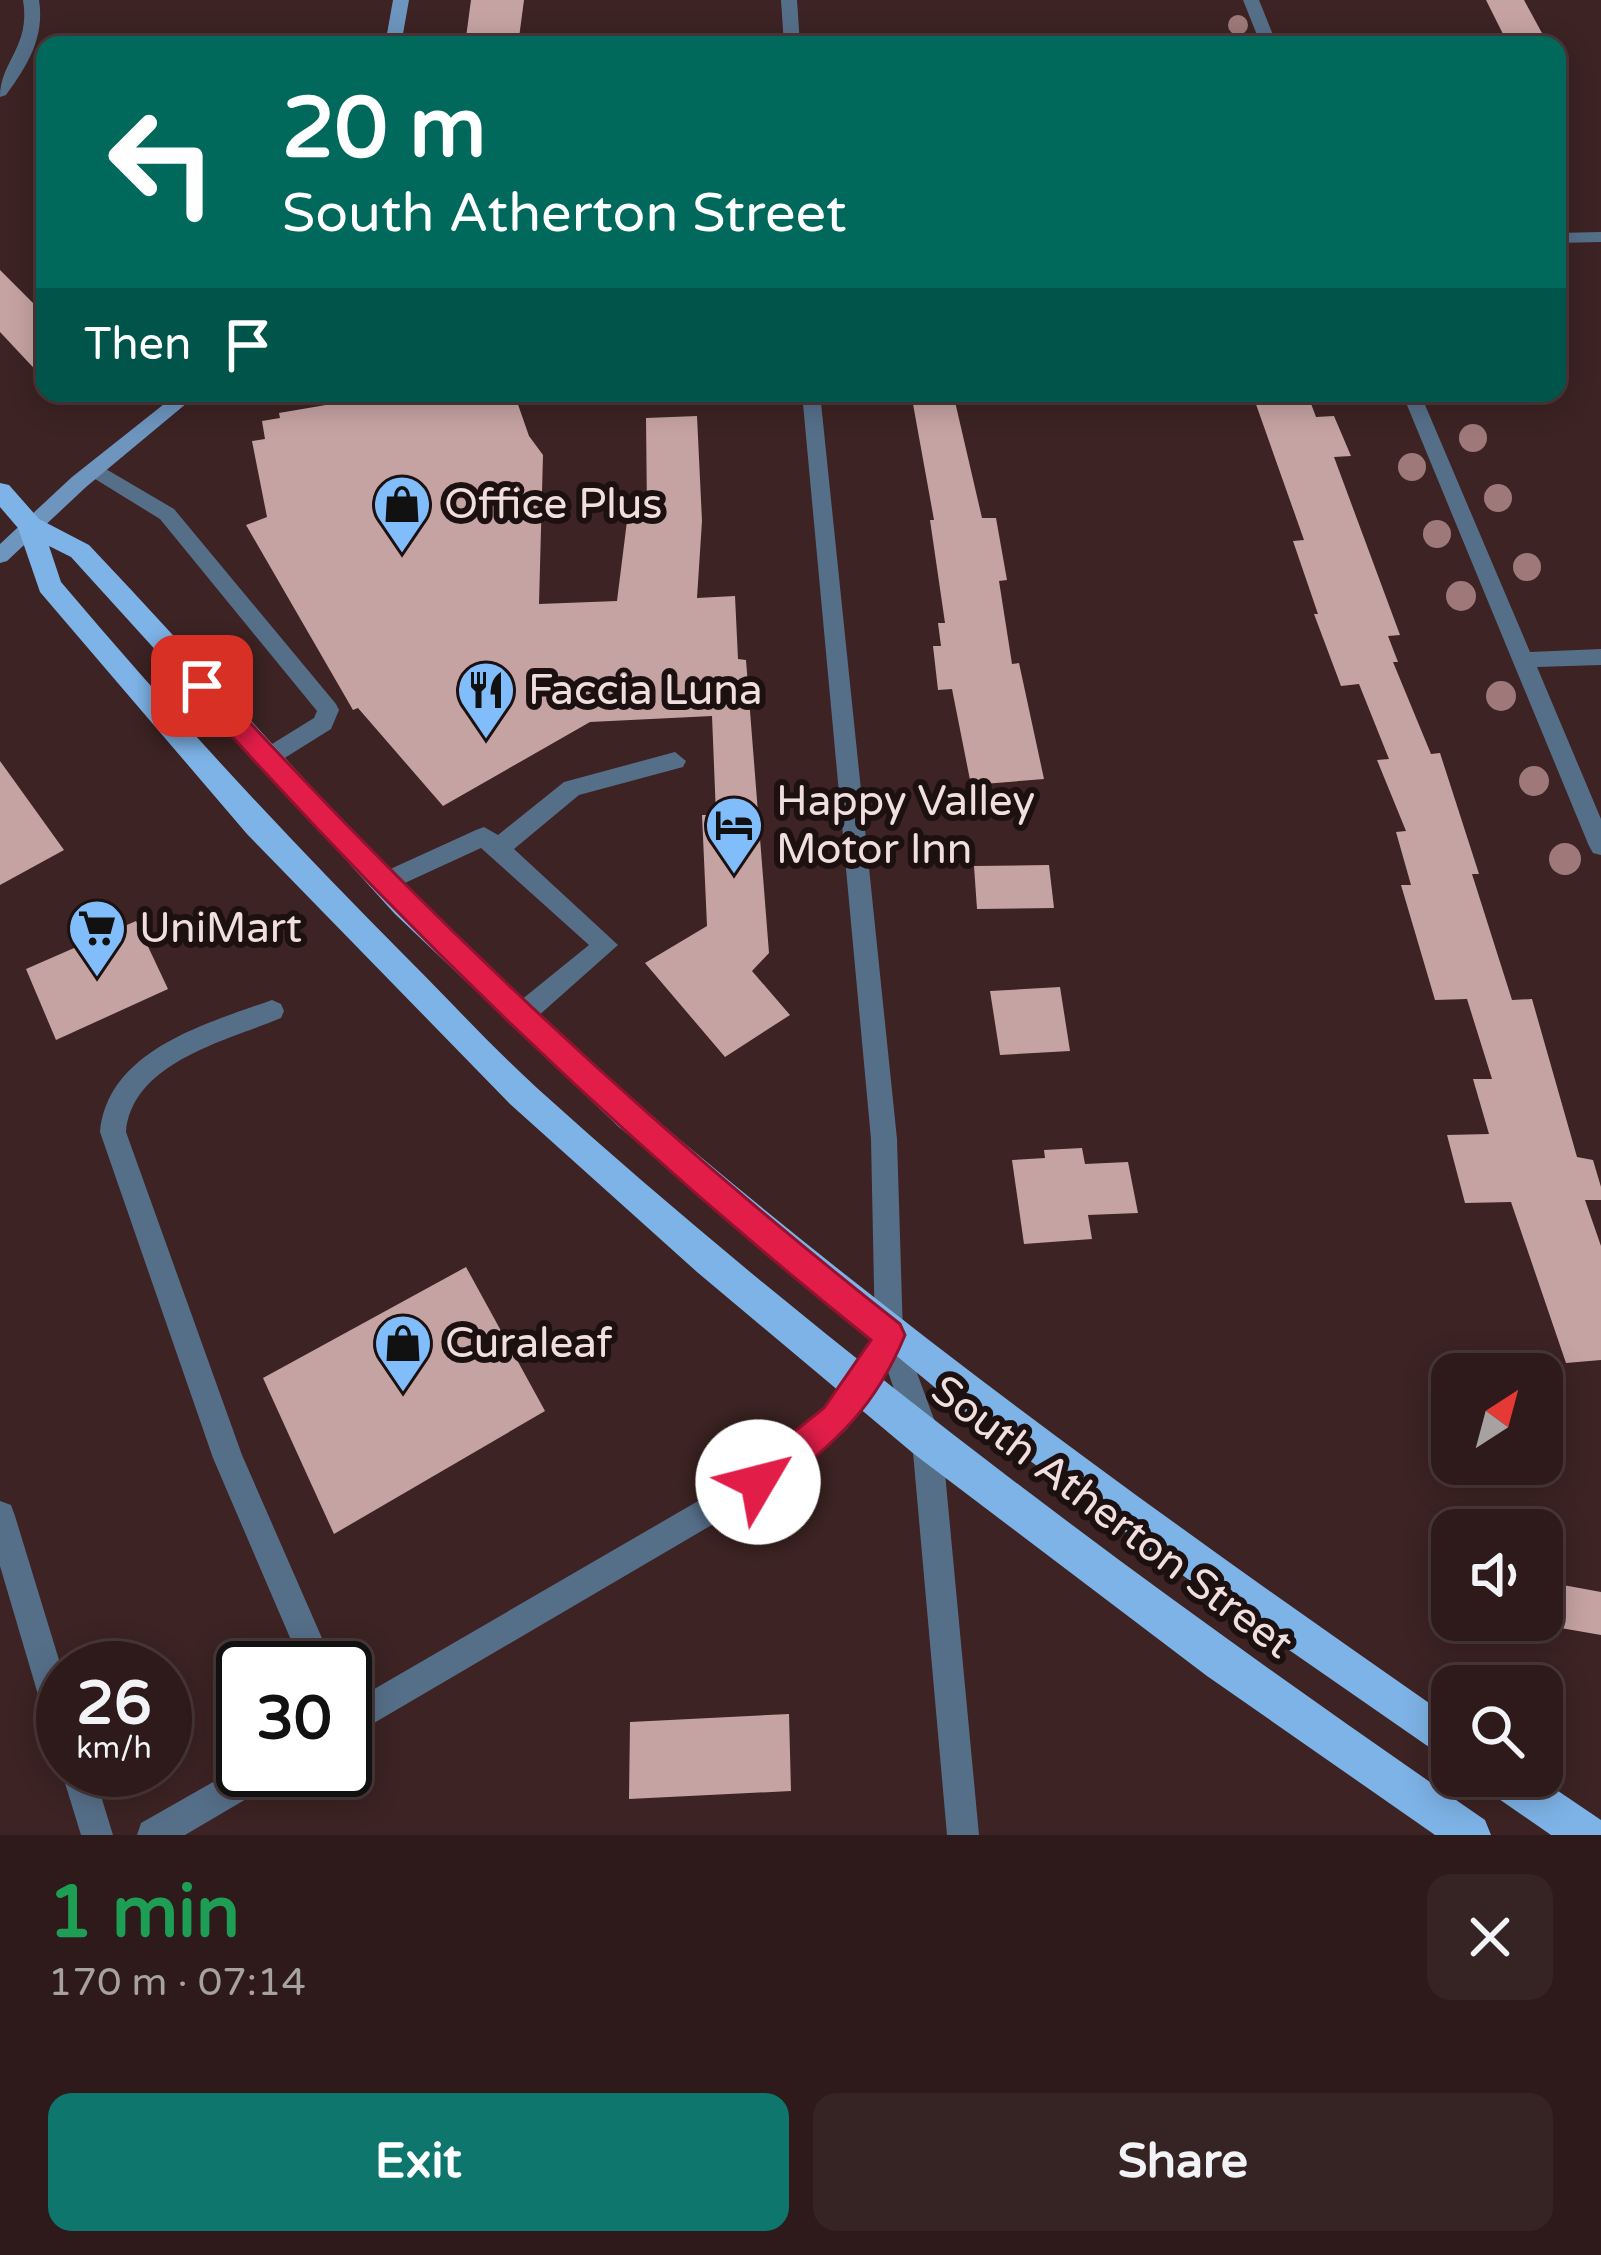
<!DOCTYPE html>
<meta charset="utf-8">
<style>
body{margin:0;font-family:"Varela Round",sans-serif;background:#362323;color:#f1f3f6;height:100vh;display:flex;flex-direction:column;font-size:45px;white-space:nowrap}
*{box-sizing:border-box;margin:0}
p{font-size:39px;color:#a7a1a2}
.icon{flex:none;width:66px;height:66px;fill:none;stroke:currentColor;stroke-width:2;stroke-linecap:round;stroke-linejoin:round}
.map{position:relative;height:1835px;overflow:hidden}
.details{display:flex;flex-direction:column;background:#2e1a1a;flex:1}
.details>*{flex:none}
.banner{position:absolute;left:36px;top:36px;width:1530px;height:366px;border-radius:24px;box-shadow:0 6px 30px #0003,0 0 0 3px #493839;background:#00695c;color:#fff;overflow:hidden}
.needle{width:78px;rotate:36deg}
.tools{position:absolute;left:1431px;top:1353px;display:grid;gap:24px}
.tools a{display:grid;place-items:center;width:132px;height:132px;border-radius:24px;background:#2e1a1a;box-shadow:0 6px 30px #0003,0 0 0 3px #493839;font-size:60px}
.speed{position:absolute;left:36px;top:1641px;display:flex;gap:24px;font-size:60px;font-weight:700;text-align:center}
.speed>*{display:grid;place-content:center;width:156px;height:156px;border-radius:50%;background:#2e1a1a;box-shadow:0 6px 30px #0003,0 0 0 3px #493839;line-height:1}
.speed small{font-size:30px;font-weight:400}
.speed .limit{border:6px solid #111;border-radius:18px;background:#fff;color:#111}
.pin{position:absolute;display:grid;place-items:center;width:102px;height:102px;color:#fff;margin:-51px;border-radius:24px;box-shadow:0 6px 18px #0006}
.me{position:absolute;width:132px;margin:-66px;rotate:53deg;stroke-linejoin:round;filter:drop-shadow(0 0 9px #0008)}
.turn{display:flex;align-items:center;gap:42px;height:252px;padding:0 48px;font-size:54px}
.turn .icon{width:156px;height:156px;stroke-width:2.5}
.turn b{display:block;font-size:84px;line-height:102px}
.then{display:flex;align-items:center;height:114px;padding:0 48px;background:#0003;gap:24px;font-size:45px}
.round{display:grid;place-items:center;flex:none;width:126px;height:126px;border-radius:24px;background:#362323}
.overview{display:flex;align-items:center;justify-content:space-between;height:204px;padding:0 48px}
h1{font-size:72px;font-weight:800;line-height:90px;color:#1e9e55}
.primary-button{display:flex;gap:24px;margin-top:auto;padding:24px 48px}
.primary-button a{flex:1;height:138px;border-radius:24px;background:#0f766e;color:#fff;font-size:48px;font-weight:800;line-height:138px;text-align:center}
.primary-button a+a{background:#362323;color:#f1f3f6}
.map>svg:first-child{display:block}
</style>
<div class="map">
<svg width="1601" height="1835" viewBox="0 0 1601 1835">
<rect width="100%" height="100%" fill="#3d2323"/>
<!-- building -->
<g fill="#c5a3a2">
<polygon points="471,0 524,0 518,45 465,45"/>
<polygon points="1486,0 1524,0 1543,35 1504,36"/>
<polygon points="0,270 45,315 45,380 0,332"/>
<polygon points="396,393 514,393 529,436 543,455 539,604 617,601 627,521 640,521 641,511 647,511 646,418 697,416 702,521 697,598 735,596 738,659 746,660 769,953 752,971 790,1015 725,1057 645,963 707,926 702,815 716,815 712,716 590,722 443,806 358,708 353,710 246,525 267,517 252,441 265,439 262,421 280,418 279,413"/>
<polygon points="911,393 953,393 982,518 996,518 1007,580 999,581 1012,664 1019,663 1044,779 971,785 952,689 938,690 933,646 941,646 938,623 945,623 930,520 934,520"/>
<polygon points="1252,393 1307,393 1316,417 1334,416 1351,456 1334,457 1400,635 1388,636 1398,662 1393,662 1431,754 1440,753 1479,874 1472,874 1512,1000 1532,999 1577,1157 1593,1160 1601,1187 1601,1200 1585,1200 1601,1246 1601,1360 1566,1363 1511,1202 1465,1203 1447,1135 1489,1134 1473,1079 1492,1079 1467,999 1435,1000 1401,885 1411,885 1396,832 1406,831 1377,760 1389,759 1359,684 1341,686 1314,614 1318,614 1293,541 1304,540"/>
<polygon points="0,761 64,850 0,885"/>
<polygon points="1049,865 1054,908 977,909 974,866"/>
<polygon points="136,921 168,989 56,1040 26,969"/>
<polygon points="1060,987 1070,1051 1000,1055 990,991"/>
<polygon points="1082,1148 1085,1164 1128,1162 1138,1213 1088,1215 1092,1239 1024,1244 1012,1160 1045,1158 1044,1150"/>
<polygon points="466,1267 545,1411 334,1534 263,1378"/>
<polygon points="1552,1583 1601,1592 1601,1635 1555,1627"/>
<polygon points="789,1714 791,1791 629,1799 630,1722"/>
</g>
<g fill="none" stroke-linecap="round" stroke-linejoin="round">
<!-- lane -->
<g fill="#566f89" fill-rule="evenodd">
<path d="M215,393H282C264,407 233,406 215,393Z"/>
<polygon points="94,462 174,509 336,704 339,710 331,729 275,764 259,764 256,758 259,752 314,718 317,711 160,519 87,474 84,469"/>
<polygon points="675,752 686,761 683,767 579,795 514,849 618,945 528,1025 519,1028 510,1025 507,1017 510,1009 589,945 481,848 383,893 375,890 371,883 375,876 476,830 484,827 498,835 564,782"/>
<path d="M272,1000L281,1004L284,1011L281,1018C226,1041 132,1062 126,1132L242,1455L335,1668H303L213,1458L100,1132C108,1050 205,1024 272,1000Z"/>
<polygon points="0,1501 11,1505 15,1516 63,1673 63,1741 52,1736 47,1725 0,1566"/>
<polygon points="63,1765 63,1770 93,1770 113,1835 81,1835 61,1770"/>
</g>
<!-- street -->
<g fill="#566f89" fill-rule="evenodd">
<path d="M23,0H39C45,38 27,66 6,95L0,97C0,61 31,47 23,0Z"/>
<polygon points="781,0 797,0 800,45 784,45"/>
<polygon points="1243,0 1259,0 1277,45 1261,45"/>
<polygon points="1601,232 1601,242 1557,243 1557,233"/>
<polygon points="802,393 820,393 897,1139 903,1335 942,1441 979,1835 947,1835 912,1441 888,1372 846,1430 768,1492 345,1740 345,1706 748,1472 826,1410 867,1354 875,1335 871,1139"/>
<polygon points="1402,393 1420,393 1530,652 1601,649 1601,665 1537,667 1601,819 1601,855 1593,853 1589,846"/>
<polygon points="243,1765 243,1770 282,1770 277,1781 185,1835 137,1835 141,1823"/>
</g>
<!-- secondary -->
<g fill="#6d95be" fill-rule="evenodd">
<polygon points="393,0 409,0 401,45 385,45"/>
<polygon points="178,393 199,393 86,487 7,561 0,563 0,544 72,477"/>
</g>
<!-- primary -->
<g fill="#7eb3e7" fill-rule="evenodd">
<path d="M0,483L9,485L39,519L89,545C236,700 375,866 533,1011C820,1271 1134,1498 1452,1719V1763L1197,1586L961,1409L619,1127L395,914L71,557L49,546L61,582C172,713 287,838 409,960C451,1002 492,1047 537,1088C834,1356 1155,1593 1485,1820L1491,1835H1435L1207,1676L914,1454L697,1272L510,1104L247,834L40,592L18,528L0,507Z"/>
<polygon points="1480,1776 1536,1776 1601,1820 1601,1835 1551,1835 1486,1790"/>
</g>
</g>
<!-- trees -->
<g fill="#9f7979">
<circle cx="1238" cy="25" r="10"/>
<circle cx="1473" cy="438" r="14"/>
<circle cx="1412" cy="467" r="14"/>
<circle cx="1498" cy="498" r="14"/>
<circle cx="1437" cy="534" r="14"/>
<circle cx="1527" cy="567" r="14"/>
<circle cx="1461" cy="596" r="15"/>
<circle cx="1501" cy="696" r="15"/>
<circle cx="1534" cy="781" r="15"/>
<circle cx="1565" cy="859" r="16"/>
</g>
<!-- route -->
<path fill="#e11d48" stroke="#92132f" stroke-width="3" d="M202,677L211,680C423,914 652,1129 900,1324L905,1335C873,1413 833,1443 770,1494L758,1498L746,1494L741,1482L746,1470L824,1408L871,1340C626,1144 401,927 193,693L190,686Z"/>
<!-- icons -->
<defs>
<symbol id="shop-pin" viewBox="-11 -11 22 30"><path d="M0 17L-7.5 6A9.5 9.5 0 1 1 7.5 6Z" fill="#80bdfa" stroke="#1c1010"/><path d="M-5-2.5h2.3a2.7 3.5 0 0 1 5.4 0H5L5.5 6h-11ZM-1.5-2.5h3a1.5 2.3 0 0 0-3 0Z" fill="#111"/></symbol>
<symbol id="restaurant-pin" viewBox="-11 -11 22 30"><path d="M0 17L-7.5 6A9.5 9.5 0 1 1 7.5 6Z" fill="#80bdfa" stroke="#1c1010"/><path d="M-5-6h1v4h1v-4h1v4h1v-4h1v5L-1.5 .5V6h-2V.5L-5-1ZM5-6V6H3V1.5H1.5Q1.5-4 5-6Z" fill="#111"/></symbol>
<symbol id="hotel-pin" viewBox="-11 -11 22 30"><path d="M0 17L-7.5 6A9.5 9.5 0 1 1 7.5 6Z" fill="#80bdfa" stroke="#1c1010"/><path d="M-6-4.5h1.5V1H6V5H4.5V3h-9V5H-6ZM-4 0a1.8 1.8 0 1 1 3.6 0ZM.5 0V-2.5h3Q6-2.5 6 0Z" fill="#111"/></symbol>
<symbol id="supermarket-pin" viewBox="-11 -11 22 30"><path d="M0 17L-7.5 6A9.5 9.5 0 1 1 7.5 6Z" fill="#80bdfa" stroke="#1c1010"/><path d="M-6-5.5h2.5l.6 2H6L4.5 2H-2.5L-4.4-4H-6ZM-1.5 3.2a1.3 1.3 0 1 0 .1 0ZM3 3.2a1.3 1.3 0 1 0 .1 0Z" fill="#111"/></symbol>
</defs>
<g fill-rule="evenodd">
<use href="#shop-pin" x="369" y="471" width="66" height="90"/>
<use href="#restaurant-pin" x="453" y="657" width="66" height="90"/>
<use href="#hotel-pin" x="701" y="792" width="66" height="90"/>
<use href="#supermarket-pin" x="64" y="895" width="66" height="90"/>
<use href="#shop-pin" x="370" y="1310" width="66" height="90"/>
</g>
<g text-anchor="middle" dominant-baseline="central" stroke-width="12" stroke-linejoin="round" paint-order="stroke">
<!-- poi labels -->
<g font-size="42" fill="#f1dede" stroke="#1c1010" text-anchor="start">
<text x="444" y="504">Office Plus</text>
<text x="528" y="690">Faccia Luna</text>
<text x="776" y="801">Happy Valley<tspan x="776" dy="48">Motor Inn</tspan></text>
<text x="139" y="928">UniMart</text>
<text x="445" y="1343">Curaleaf</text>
</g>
<!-- street labels -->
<g font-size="42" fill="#f1dede" stroke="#1c1010">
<text transform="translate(1112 1517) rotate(37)">South Atherton Street</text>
</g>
</g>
</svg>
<div class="tools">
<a><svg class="needle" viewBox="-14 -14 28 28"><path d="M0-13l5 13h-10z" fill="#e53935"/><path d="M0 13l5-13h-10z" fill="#a7a1a2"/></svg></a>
<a><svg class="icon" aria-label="sound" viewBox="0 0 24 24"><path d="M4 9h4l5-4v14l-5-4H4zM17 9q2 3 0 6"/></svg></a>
<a><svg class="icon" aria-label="search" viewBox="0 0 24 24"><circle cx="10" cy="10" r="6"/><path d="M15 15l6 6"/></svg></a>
</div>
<div class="speed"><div>26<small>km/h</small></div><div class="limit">30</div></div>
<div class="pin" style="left:202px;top:686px;background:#d93025"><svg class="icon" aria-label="arrive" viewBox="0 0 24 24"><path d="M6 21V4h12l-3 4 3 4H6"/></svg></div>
<svg class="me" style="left:758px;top:1482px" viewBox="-20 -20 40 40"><circle r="19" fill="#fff"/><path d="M0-13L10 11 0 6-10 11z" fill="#e11d48"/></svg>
<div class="banner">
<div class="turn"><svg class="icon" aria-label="left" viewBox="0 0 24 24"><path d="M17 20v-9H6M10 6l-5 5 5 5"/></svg><div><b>20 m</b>South Atherton Street</div></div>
<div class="then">Then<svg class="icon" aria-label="arrive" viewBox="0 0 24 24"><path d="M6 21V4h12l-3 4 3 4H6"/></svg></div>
</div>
</div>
<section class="details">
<div class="overview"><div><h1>1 min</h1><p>170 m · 07:14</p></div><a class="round"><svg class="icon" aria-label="close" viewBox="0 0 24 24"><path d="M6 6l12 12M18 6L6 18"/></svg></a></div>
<div class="primary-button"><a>Exit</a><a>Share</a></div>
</section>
